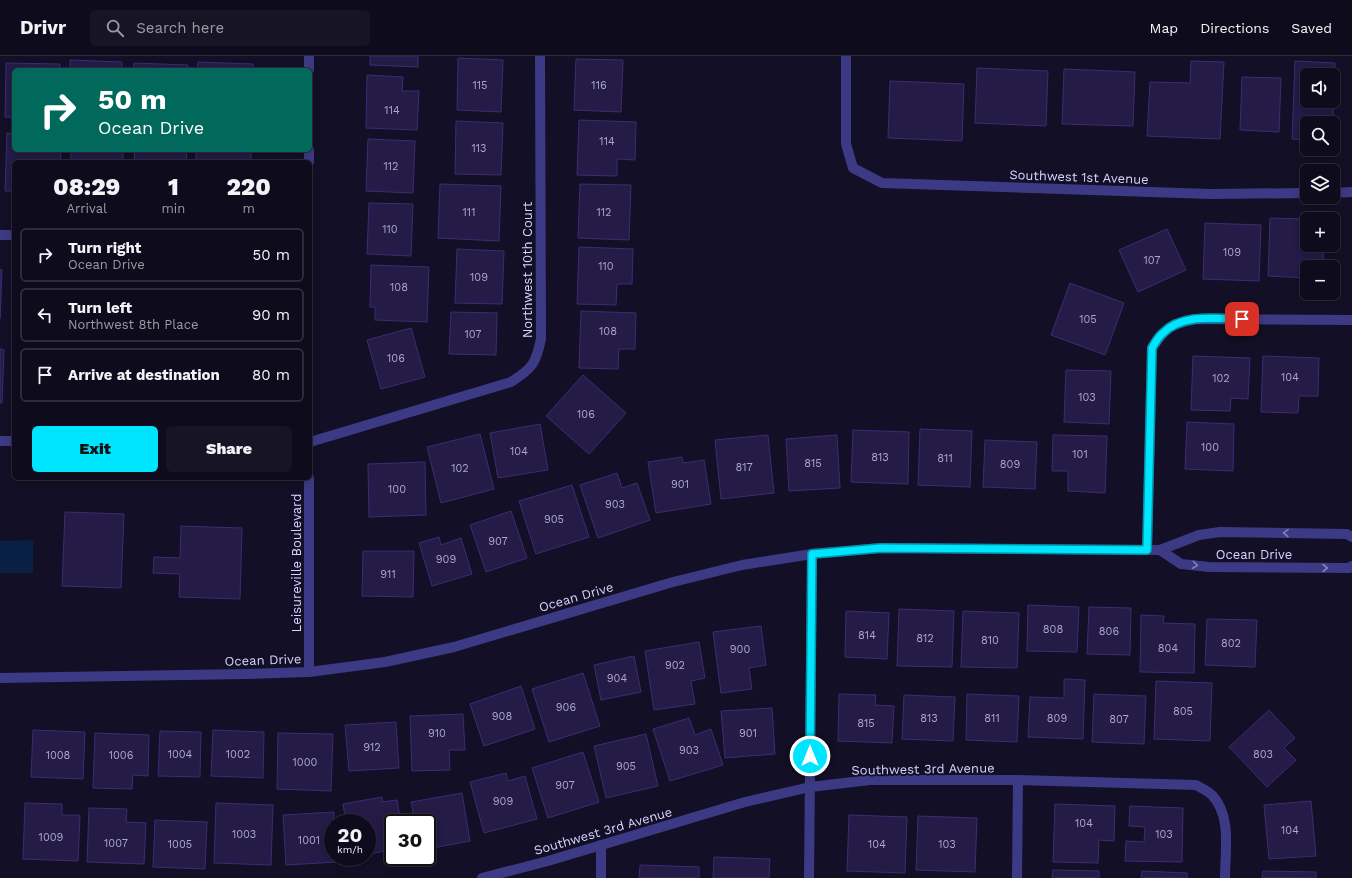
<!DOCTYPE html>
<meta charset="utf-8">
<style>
body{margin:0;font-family:"Work Sans",sans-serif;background:#171425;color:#f1f3f6;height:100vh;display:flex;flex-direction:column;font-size:15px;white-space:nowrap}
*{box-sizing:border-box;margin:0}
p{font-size:13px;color:#9b9ba3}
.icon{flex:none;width:22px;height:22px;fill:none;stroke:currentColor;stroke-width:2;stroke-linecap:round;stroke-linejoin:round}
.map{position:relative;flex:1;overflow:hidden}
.side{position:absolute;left:12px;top:104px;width:300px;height:320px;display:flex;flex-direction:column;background:#0e0b1c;border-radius:6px;box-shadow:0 2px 10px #0003,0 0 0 1px #2e2b3b}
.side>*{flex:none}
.guide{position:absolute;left:12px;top:12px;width:300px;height:84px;border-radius:6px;box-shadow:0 2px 10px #0003,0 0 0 1px #2e2b3b;background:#00695c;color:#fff;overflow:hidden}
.tools{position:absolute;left:1300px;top:12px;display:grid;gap:8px}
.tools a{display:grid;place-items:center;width:40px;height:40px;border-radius:6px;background:#0e0b1c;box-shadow:0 2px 10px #0003,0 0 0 1px #2e2b3b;font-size:20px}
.speed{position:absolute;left:324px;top:758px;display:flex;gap:8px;font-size:20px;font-weight:700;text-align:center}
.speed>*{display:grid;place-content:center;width:52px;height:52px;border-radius:50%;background:#0e0b1c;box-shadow:0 2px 10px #0003,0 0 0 1px #2e2b3b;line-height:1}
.speed small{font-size:10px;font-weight:400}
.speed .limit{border:2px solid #111;border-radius:6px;background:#fff;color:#111}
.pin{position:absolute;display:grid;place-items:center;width:34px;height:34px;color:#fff;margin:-17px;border-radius:8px;box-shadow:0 2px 6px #0006}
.me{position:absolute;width:44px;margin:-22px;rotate:0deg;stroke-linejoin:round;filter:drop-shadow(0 0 3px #0008)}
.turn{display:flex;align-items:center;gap:14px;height:84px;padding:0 20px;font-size:18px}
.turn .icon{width:52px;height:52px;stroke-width:2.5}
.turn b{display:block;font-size:28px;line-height:34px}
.eta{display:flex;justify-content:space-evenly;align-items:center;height:68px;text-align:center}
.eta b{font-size:24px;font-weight:800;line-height:28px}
.button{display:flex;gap:8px;margin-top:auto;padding:8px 20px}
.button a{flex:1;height:46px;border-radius:6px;background:#00e5ff;color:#111;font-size:16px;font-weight:800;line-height:46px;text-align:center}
.button a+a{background:#171425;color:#f1f3f6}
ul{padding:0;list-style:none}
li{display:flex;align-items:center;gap:12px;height:54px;margin:0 8px 6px;padding:0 12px;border:2px solid #2e2b3b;border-radius:6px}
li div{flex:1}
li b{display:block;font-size:15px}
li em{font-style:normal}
header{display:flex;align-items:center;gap:24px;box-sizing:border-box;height:56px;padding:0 20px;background:#0e0b1c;border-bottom:1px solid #2e2b3b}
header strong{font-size:19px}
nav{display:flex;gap:22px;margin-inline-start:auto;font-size:14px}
.search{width:280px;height:36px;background:#171425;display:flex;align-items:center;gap:10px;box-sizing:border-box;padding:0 14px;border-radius:6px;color:#9b9ba3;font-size:15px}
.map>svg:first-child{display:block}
</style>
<header>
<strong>Drivr</strong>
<div class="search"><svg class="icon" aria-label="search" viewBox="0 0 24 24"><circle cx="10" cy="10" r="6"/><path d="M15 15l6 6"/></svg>Search here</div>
<nav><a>Map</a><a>Directions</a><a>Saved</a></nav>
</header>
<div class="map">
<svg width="1352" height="822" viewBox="0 0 1352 822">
<rect width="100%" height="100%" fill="#130f26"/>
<!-- water -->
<polygon fill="#0a1f44" points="33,484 33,517 0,517 0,485"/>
<!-- building -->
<g fill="#241b47" stroke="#3b2d73" fill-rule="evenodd">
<polygon points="370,0 418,0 418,11 370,9"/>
<polygon points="458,2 503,4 501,56 457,54"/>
<polygon points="576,3 623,4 621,56 574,54"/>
<polygon points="70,4 122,6 122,14 70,14"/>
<polygon points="1191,5 1224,6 1220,83 1147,80 1150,26 1190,27"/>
<path d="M1295,5L1335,7L1333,67H1307V84L1292,83ZM1307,19H1333V45H1307Z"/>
<polygon points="198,6 253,8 253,14 197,14"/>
<polygon points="6,7 60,8 60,14 14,14 14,61 5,61"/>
<polygon points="134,7 188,9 188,14 133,14"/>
<polygon points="977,12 1048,15 1046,70 975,67"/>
<polygon points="1064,13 1135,16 1133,70 1062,68"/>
<polygon points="367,19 403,21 402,35 419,35 417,74 366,72"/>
<polygon points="1242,21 1281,22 1279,76 1240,74"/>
<polygon points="890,25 964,28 962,85 888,82"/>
<polygon points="579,64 636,66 635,104 617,103 617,120 577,119"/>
<polygon points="456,65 503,67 501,119 455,118"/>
<polygon points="7,77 14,78 14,94 61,94 60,106 14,106 14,135 5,135"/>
<polygon points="368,83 415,85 413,137 366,135"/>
<rect x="71" y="94" width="52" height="12"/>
<polygon points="135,94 187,94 186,106 134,106"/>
<rect x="196" y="94" width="55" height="12"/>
<polygon points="440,128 501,130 499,185 438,182"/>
<polygon points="580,128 631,129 629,184 578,182"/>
<polygon points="369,147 413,148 411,200 367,198"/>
<polygon points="1270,162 1307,163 1307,189 1324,189 1323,211 1307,211 1307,222 1268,220"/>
<polygon points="1205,167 1261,169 1259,225 1203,223"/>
<polygon points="1167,173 1186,214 1138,236 1119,194"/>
<polygon points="579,191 633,193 632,228 617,228 616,249 577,248"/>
<polygon points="457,193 504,195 502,248 455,247"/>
<polygon points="371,209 429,211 427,266 375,264 375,251 370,251"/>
<polygon points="0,213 2,214 0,263"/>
<polygon points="1070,227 1124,247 1105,299 1051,279"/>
<polygon points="581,255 636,257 635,293 619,293 618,313 579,312"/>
<polygon points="451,256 497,257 496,299 449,298"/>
<polygon points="411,272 425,321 381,333 367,284"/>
<polygon points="0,293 4,294 2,347 0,347"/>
<polygon points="1193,300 1250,302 1248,343 1231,342 1230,355 1191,354"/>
<polygon points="1263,300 1319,302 1318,340 1299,340 1298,357 1261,356"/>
<polygon points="1066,314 1111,315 1109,368 1064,366"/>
<polygon points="583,319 626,357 589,398 546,360"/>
<polygon points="1187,366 1234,368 1233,415 1185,413"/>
<polygon points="540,368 548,414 498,422 490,377"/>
<polygon points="920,373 972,375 970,431 918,429"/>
<polygon points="853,374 909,376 908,428 851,426"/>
<polygon points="480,378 494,433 441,447 427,391"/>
<polygon points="768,379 774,437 721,443 715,384"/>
<polygon points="837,379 840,432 789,435 786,383"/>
<polygon points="1053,379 1107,380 1105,437 1068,435 1068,415 1052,415"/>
<polygon points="985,384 1037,386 1035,433 983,431"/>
<polygon points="682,401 683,407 704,404 711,448 656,457 648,406"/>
<polygon points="425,406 426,459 369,461 368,408"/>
<polygon points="617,417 622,432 637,427 650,464 598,482 580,429"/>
<polygon points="572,429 589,481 536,498 519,445"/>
<polygon points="511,455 527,502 486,516 470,469"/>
<polygon points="65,456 124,458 121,532 62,530"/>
<polygon points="181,470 242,472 240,543 179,541 180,518 153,517 154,501 180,502"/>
<polygon points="439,481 441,489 461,482 472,518 432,530 419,487"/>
<polygon points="363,495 414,495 413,541 362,540"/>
<polygon points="1028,549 1079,551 1077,596 1027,595"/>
<polygon points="1089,551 1131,552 1130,599 1087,598"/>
<polygon points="899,553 954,555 952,611 897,610"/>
<polygon points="846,555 889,557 887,603 845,601"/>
<polygon points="963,555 1019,557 1017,612 961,611"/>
<polygon points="1141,559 1164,560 1163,567 1195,568 1194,617 1140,616"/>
<polygon points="1207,563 1257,564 1255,611 1205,609"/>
<polygon points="761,570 766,609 749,612 752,633 721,637 713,576"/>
<polygon points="699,586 705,622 691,625 695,648 654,654 645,595"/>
<polygon points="634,600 641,636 601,644 594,609"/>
<polygon points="583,617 600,670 549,686 532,633"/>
<polygon points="1064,623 1085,624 1083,683 1028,681 1030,641 1064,642"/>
<polygon points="1156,625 1212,627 1210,685 1154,683"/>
<polygon points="521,630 535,673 484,690 470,648"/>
<polygon points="839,638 876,639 875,649 894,650 892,687 838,685"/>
<polygon points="967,638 1019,640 1017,686 966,684"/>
<polygon points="1094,638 1146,640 1144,688 1092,686"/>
<polygon points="904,639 955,641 953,685 902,683"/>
<polygon points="772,652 775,698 725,702 721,655"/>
<polygon points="1269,654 1295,682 1284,692 1296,704 1267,731 1229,691"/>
<polygon points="463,658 465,694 449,694 450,714 412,715 410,660"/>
<polygon points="689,662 695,679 711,673 723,709 670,725 653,673"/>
<polygon points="396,666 399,712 349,715 345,669"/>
<polygon points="33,674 85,676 83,723 31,721"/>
<polygon points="213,674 264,676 263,722 211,720"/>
<polygon points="160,675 201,676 200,721 158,720"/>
<polygon points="95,677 149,679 148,720 133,719 132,733 93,732"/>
<polygon points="278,677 333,678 331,735 277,733"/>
<polygon points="646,678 658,730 606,742 594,690"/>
<polygon points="583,696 599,746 548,762 532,712"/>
<polygon points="506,717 508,725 525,720 537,763 484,777 470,726"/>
<polygon points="462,737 470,785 427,793 427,767 415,767 411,746"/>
<polygon points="382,741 382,746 397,744 401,767 393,767 393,794 367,798 367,767 346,767 343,748"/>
<polygon points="1311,745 1316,800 1269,803 1264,749"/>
<polygon points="25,747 62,748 62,759 80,759 78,805 23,803"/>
<polygon points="216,747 273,749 271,809 214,807"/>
<polygon points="1055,748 1115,750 1114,785 1099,784 1098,807 1053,806"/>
<polygon points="1130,750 1183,752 1182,806 1125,805 1126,785 1144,786 1145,771 1129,770"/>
<polygon points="89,752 127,753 126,766 146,767 144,808 87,806"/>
<polygon points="334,756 333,801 337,801 337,806 286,809 283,759"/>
<polygon points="849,759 907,761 905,817 847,815"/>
<polygon points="918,760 977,762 975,816 916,814"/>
<polygon points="155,764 207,766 205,813 153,811"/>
<polygon points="714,801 770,803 769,822 713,822"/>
<polygon points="640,809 699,811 699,822 639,822"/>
<polygon points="1053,814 1099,815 1099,822 1052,822"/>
<polygon points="1142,815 1187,817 1187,822 1141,822"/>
<polygon points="1263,815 1316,816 1316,822 1262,822"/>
</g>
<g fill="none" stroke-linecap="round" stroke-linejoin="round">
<!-- street -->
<g stroke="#3d3a85" stroke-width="10">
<polyline points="309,0 309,14"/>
<polyline points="846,0 846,88 853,112 882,127 1210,138 1307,137"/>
<polyline points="309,94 309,106"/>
<polyline points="1333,137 1352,136"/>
<polyline points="0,179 14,179"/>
<polyline points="0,385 14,385"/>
<path d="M310,386L511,326C533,312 536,307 541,283L540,0"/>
<polyline points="309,422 309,616"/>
<path d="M1147,494L1152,292C1166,271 1171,268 1196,263L1352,264"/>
<polyline points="1160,494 1181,508 1209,511 1349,512 1352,510"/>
<polyline points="0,622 246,618 309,616 385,606 454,591 673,526 742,509 812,498 881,492 1160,494 1199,479 1220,476 1347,478 1352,481"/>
<path d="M482,822L548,805L745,746L810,731L870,724H1018L1196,729C1201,732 1208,735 1212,739C1232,760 1225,795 1225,822"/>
<polyline points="601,822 601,789"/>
<polyline points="809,822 812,498"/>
<polyline points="1017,822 1018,724"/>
</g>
</g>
<!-- one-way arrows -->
<defs><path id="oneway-chevron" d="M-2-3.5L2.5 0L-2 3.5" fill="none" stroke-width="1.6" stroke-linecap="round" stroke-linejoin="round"/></defs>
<g stroke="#837fbc">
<use href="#oneway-chevron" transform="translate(1286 477) rotate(-179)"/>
<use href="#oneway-chevron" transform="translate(1195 509) rotate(6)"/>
<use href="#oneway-chevron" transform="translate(1325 512)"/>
</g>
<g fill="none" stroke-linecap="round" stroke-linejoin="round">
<defs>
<path id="route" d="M810,700L812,498L881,492L1147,494L1152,292C1155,287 1158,281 1163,277C1183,257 1217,263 1242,263"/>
</defs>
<!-- route casing -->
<use href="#route" stroke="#0095a6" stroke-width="10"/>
<!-- route -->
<use href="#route" stroke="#00e5ff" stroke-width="7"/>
</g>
<g text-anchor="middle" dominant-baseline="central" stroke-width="4" stroke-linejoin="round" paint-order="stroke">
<!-- number labels -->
<g font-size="11" fill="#aca6d1">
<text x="480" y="29">115</text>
<text x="599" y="29">116</text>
<text x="392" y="54">114</text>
<text x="607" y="85">114</text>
<text x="479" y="92">113</text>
<text x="391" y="110">112</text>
<text x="469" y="156">111</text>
<text x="604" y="156">112</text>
<text x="390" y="173">110</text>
<text x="1232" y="196">109</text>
<text x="1152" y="204">107</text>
<text x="606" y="210">110</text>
<text x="479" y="221">109</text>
<text x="399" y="231">108</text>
<text x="1088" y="263">105</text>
<text x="608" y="275">108</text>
<text x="473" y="278">107</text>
<text x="396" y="302">106</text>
<text x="1290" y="321">104</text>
<text x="1221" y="322">102</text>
<text x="1087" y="341">103</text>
<text x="586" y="358">106</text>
<text x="1210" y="391">100</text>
<text x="519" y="395">104</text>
<text x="1080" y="398">101</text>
<text x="880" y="401">813</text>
<text x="945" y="402">811</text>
<text x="813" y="407">815</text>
<text x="1010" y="408">809</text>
<text x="744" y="411">817</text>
<text x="460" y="412">102</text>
<text x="680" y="428">901</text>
<text x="397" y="433">100</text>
<text x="615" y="448">903</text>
<text x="554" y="463">905</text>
<text x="498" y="485">907</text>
<text x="446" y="503">909</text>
<text x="388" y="518">911</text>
<text x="1053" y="573">808</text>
<text x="1109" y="575">806</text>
<text x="867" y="579">814</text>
<text x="925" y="582">812</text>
<text x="990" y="584">810</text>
<text x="1231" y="587">802</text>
<text x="1168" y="592">804</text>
<text x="740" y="593">900</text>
<text x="675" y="609">902</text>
<text x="617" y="622">904</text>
<text x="566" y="651">906</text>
<text x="1183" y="655">805</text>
<text x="502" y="660">908</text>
<text x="929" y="662">813</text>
<text x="992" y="662">811</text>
<text x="1057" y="662">809</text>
<text x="1119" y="663">807</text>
<text x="866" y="667">815</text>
<text x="437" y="677">910</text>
<text x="748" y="677">901</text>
<text x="372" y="691">912</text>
<text x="689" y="694">903</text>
<text x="180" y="698">1004</text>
<text x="238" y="698">1002</text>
<text x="1263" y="698">803</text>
<text x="58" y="699">1008</text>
<text x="121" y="699">1006</text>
<text x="305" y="706">1000</text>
<text x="626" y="710">905</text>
<text x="565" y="729">907</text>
<text x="503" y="745">909</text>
<text x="1084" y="767">104</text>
<text x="1290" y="774">104</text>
<text x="244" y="778">1003</text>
<text x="1164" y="778">103</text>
<text x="51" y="781">1009</text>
<text x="309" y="784">1001</text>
<text x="116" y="787">1007</text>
<text x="180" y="788">1005</text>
<text x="877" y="788">104</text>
<text x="947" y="788">103</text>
</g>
<!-- street labels -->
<g font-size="13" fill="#d9d4ff" stroke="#130f26">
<text transform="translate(1079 121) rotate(2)">Southwest 1st Avenue</text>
<text transform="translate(527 214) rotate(-90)">Northwest 10th Court</text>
<text x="1254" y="498">Ocean Drive</text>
<text transform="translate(296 507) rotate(-90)">Leisureville Boulevard</text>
<text transform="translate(576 541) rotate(-16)">Ocean Drive</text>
<text transform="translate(263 604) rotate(-2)">Ocean Drive</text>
<text transform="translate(923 713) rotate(-1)">Southwest 3rd Avenue</text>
<text transform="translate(603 775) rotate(-16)">Southwest 3rd Avenue</text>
</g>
</g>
</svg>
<div class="tools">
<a><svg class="icon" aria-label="sound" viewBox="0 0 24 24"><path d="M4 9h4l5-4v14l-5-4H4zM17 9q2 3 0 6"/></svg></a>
<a><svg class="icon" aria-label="search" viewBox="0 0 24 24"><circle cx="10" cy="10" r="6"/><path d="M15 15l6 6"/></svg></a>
<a><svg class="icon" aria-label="layers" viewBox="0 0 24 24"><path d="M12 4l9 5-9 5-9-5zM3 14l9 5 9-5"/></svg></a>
<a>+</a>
<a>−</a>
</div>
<div class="speed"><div>20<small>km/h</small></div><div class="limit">30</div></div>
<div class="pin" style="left:1242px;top:263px;background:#d93025"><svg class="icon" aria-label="arrive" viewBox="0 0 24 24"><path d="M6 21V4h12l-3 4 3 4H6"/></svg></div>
<svg class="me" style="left:810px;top:700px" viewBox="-20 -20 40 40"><circle r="17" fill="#00e5ff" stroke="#fff" stroke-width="3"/><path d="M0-11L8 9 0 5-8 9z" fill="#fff"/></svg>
<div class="guide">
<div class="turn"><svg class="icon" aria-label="right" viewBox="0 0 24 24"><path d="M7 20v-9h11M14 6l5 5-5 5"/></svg><div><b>50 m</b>Ocean Drive</div></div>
</div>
<section class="side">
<div class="eta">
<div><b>08:29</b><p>Arrival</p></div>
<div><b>1</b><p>min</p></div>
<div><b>220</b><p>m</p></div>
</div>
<ul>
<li><svg class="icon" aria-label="right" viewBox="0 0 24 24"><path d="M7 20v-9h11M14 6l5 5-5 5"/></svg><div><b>Turn right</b><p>Ocean Drive</p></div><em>50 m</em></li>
<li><svg class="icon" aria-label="left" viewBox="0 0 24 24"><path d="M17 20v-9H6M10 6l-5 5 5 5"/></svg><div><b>Turn left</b><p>Northwest 8th Place</p></div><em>90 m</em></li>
<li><svg class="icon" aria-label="arrive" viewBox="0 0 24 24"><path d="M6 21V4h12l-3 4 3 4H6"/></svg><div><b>Arrive at destination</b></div><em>80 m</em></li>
</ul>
<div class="button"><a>Exit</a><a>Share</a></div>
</section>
</div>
